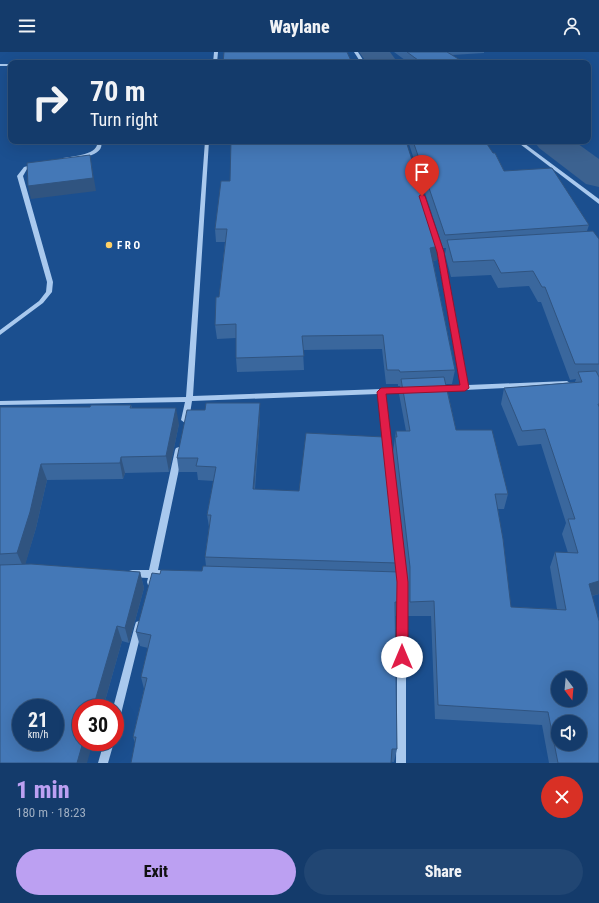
<!DOCTYPE html>
<meta charset="utf-8">
<style>
body{margin:0;font-family:"Roboto Condensed",sans-serif;background:#214673;color:#f1f3f6;height:100vh;display:flex;flex-direction:column;font-size:15px;white-space:nowrap}
*{box-sizing:border-box;margin:0}
p{font-size:13px;color:#9dadc1}
.icon{flex:none;width:22px;height:22px;fill:none;stroke:currentColor;stroke-width:2;stroke-linecap:round;stroke-linejoin:round}
.map{position:relative;height:711px;overflow:hidden}
.panel{display:flex;flex-direction:column;background:#143b6b;flex:1}
.panel>*{flex:none}
.guide{position:absolute;left:8px;top:8px;width:583px;height:84px;border-radius:8px;box-shadow:0 4px 16px #0002,0 0 0 1px #33557e;background:#143b6b;color:#f1f3f6;overflow:hidden}
.needle{width:26px;rotate:164deg}
.tools{position:absolute;left:551px;top:619px;display:grid;gap:8px}
.tools a{display:grid;place-items:center;width:36px;height:36px;border-radius:50%;background:#143b6b;box-shadow:0 4px 16px #0002,0 0 0 1px #33557e;font-size:20px}
.speed{position:absolute;left:12px;top:647px;display:flex;gap:8px;font-size:20px;font-weight:700;text-align:center}
.speed>*{display:grid;place-content:center;width:52px;height:52px;border-radius:50%;background:#143b6b;box-shadow:0 4px 16px #0002,0 0 0 1px #33557e;line-height:1}
.speed small{font-size:10px;font-weight:400}
.speed .limit{border:6px solid #d22;background:#fff;color:#111}
.pin{position:absolute;display:grid;place-items:center;width:34px;height:34px;color:#fff;margin:-41px -17px;border-radius:50% 50% 50% 0;rotate:-45deg;box-shadow:0 0 4px #0007}
.pin .icon{rotate:45deg}
.me{position:absolute;width:44px;margin:-22px;rotate:0deg;stroke-linejoin:round;filter:drop-shadow(0 0 3px #0008)}
.turn{display:flex;align-items:center;gap:14px;height:84px;padding:0 16px;font-size:18px}
.turn .icon{width:52px;height:52px;stroke-width:2.5}
.turn b{display:block;font-size:28px;line-height:34px}
.round{display:grid;place-items:center;flex:none;width:42px;height:42px;border-radius:21px;background:#214673}
.head{display:flex;align-items:center;justify-content:space-between;height:68px;padding:0 16px}
h1{font-size:24px;font-weight:800;line-height:30px;color:#bca0f2}
.primary-button{display:flex;gap:8px;margin-top:auto;padding:8px 16px}
.primary-button a{flex:1;height:46px;border-radius:24px;background:#bca0f2;color:#111;font-size:16px;font-weight:800;line-height:46px;text-align:center}
.primary-button a+a{background:#214673;color:#f1f3f6}
header{display:flex;justify-content:space-between;align-items:center;height:52px;padding:0 16px;background:#143b6b;font-size:18px;font-weight:800}
.map>svg:first-child{display:block}
</style>
<header><svg class="icon" aria-label="menu" viewBox="0 0 24 24"><path d="M4 6h16M4 12h16M4 18h16"/></svg>Waylane<svg class="icon" aria-label="person" viewBox="0 0 24 24"><circle cx="12" cy="8" r="4"/><path d="M4 21q1-7 8-7t8 7"/></svg></header>
<div class="map">
<svg width="599" height="711" viewBox="0 0 599 711">
<rect width="100%" height="100%" fill="#1b4f8f"/>
<g fill="none" stroke-linecap="round" stroke-linejoin="round">
<!-- river -->
<g fill="#3c6290" fill-rule="evenodd">
<polygon points="359,0 390,0 398,11 367,11"/>
<polygon points="534,89 574,89 599,107 599,135 586,132 539,96"/>
</g>
<!-- minor -->
<g fill="#a9c9ee" fill-rule="evenodd">
<polygon points="214,0 218,0 217,11 213,11"/>
<polygon points="354,0 358,0 365,11 361,11"/>
<rect x="0" y="12" width="11" height="2"/>
<path d="M97,89H101C106,106 74,106 63,108L61,107L63,106C73,104 100,103 97,89Z"/>
<polygon points="205,89 209,89 193,344 408,336 411,338 408,340 385,341 406,530 406,711 396,711 398,533 387,532 386,529 387,526 390,525 397,526 378,342 192,349 189,368 185,371 181,368 185,350 0,353 0,349 186,345"/>
<polygon points="516,89 521,89 599,147 599,152"/>
<polygon points="35,112 37,113 37,114 27,117 23,124 53,230 52,240 43,251 0,283 0,278 39,249 46,240 47,230 17,124 24,115"/>
<polygon points="436,184 439,186 443,200 468,333 567,329 570,331 569,333 465,338 436,339 435,337 436,335 438,335 461,334 437,200 433,186"/>
<polygon points="179,395 182,396 183,398 158,518 173,519 174,522 173,525 156,526 154,533 151,534 148,533 147,530 148,526 129,525 128,522 129,519 132,518 149,518 175,398 176,396"/>
<polygon points="139,569 142,570 143,573 120,666 118,669 115,671 115,656 113,656 135,573 136,570"/>
<polygon points="104,690 114,690 108,711 98,711"/>
</g>
</g>
<!-- wall -->
<g fill="#3a679d">
<polygon points="394,0 484,0 484,1 452,3 465,11 409,11"/>
<polygon points="408,89 485,89 504,119 589,173 587,179 599,187 599,542 592,544 599,711 549,711 542,673 435,667 431,564 408,564 407,530 393,400 396,379 406,379 399,342 400,334 398,334 398,332 386,332 382,297 303,298 304,318 237,320 236,306 236,286 217,287 215,273 219,245 225,190 216,190 215,177 230,129 439,194 437,208 433,209 455,318 452,332 446,332 456,378 508,442 504,457 498,457 511,555 557,557 550,515 555,500 568,501 562,482 566,471 541,392 518,394 501,352 504,336 575,330 576,327 570,328 541,250 538,250 529,234 498,236 491,223 451,225 445,202 446,196 443,196"/>
<polygon points="131,353 132,356 179,372 169,420 125,421 123,427 47,428 36,476 25,512 140,520 144,536 129,591 122,589 103,656 81,656 0,711 0,355 90,355"/>
<polygon points="260,365 255,437 397,511 396,519 398,550 396,564 395,564 397,697 394,710 135,691 133,685 144,637 141,625 148,596 140,594 136,580 160,522 202,519 206,514 205,505 209,475 207,463 214,429 198,428 197,420 179,420 177,406"/>
</g>
<!-- shaded-wall -->
<g fill="#305480">
<polygon points="90,103 96,139 31,147 28,134"/>
<polygon points="439,194 437,208 429,210 430,196"/>
<polygon points="260,351 260,365 253,451 253,437"/>
<polygon points="176,356 179,372 169,420 166,404"/>
<polygon points="121,405 125,421 123,427 120,411"/>
<polygon points="41,412 47,428 36,476 24,517 17,501"/>
<polygon points="140,520 144,536 129,591 125,576"/>
<polygon points="599,529 599,542 583,546 589,532"/>
<polygon points="117,574 122,589 103,656 93,656"/>
<polygon points="83,690 93,690 87,711 77,711"/>
</g>
<!-- building -->
<g fill="#4478b7" stroke="#305480" fill-rule="evenodd">
<polygon points="224,0 347,0 352,11 223,11"/>
<polygon points="407,0 447,0 465,11 422,11"/>
<polygon points="231,89 406,89 437,187 439,194 430,196 455,318 400,320 399,318 387,318 383,283 302,284 304,304 236,306 236,272 215,273 216,245 219,245 227,177 215,177 221,129 230,129"/>
<polygon points="413,89 485,89 493,101 495,101 504,119 552,116 589,173 445,183"/>
<polygon points="90,103 93,126 28,134 27,111"/>
<polygon points="593,179 599,187 599,312 575,312 545,235 542,235 533,219 501,221 494,208 453,210 447,188"/>
<path d="M596,319L599,325V352H598L599,355V529L589,532L599,569V711H558L548,660L438,653L434,549L410,550V515L395,385H397L396,379H410L401,327L444,325L456,378H492L508,442H495L503,487L511,555L566,558L555,500L578,501L568,467H575L545,377L522,379L504,336L582,330L578,320ZM558,626H580V648H558ZM558,670H580V692H558Z"/>
<polygon points="206,351 260,351 253,437 299,439 306,381 384,385 397,511 205,505 211,463 207,463 216,415 196,414 198,406 177,406 187,358 205,358"/>
<polygon points="91,353 131,353 130,356 176,356 166,404 121,405 120,411 41,412 30,460 17,501 0,502 0,355 90,355"/>
<path d="M31,512L140,520L125,576L117,574L93,656H81V690H83L77,711H0V513ZM21,656H55V690H21Z"/>
<polygon points="203,514 399,520 398,550 395,550 397,697 392,697 391,711 131,711 136,685 133,685 147,626 141,625 151,583 136,580 152,521 160,522 161,518 202,519"/>
</g>
<!-- route -->
<polygon fill="#e11d48" stroke="#92132f" points="422,142 425,144 444,200 469,336 465,339 386,342 408,530 408,605 406,609 402,611 398,609 396,605 397,530 377,340 381,336 460,333 437,200 419,144"/>
<!-- markers -->
<circle fill="#ffd166" stroke="#1b4f8f" stroke-width="1.5" cx="109" cy="193" r="4"/>
<g text-anchor="middle" dominant-baseline="central" stroke-width="3" stroke-linejoin="round" paint-order="stroke">
<!-- poi labels -->
<g font-size="11" font-weight="bold" fill="#fff" stroke="#1b4f8f" text-anchor="start">
<text x="117" y="193">F R O</text>
</g>
</g>
</svg>
<div class="tools">
<a><svg class="needle" viewBox="-14 -14 28 28"><path d="M0-13l5 13h-10z" fill="#e53935"/><path d="M0 13l5-13h-10z" fill="#9dadc1"/></svg></a>
<a><svg class="icon" aria-label="sound" viewBox="0 0 24 24"><path d="M4 9h4l5-4v14l-5-4H4zM17 9q2 3 0 6"/></svg></a>
</div>
<div class="speed"><div>21<small>km/h</small></div><div class="limit">30</div></div>
<div class="pin" style="left:422px;top:144px;background:#d93025"><svg class="icon" aria-label="arrive" viewBox="0 0 24 24"><path d="M6 21V4h12l-3 4 3 4H6"/></svg></div>
<svg class="me" style="left:402px;top:605px" viewBox="-20 -20 40 40"><circle r="19" fill="#fff"/><path d="M0-13L10 11 0 6-10 11z" fill="#e11d48"/></svg>
<div class="guide">
<div class="turn"><svg class="icon" aria-label="right" viewBox="0 0 24 24"><path d="M7 20v-9h11M14 6l5 5-5 5"/></svg><div><b>70 m</b>Turn right</div></div>
</div>
</div>
<section class="panel">
<div class="head"><div><h1>1 min</h1><p>180 m · 18:23</p></div><a class="round" style="background:#d93025;color:#fff"><svg class="icon" aria-label="close" viewBox="0 0 24 24"><path d="M6 6l12 12M18 6L6 18"/></svg></a></div>
<div class="primary-button"><a>Exit</a><a>Share</a></div>
</section>
